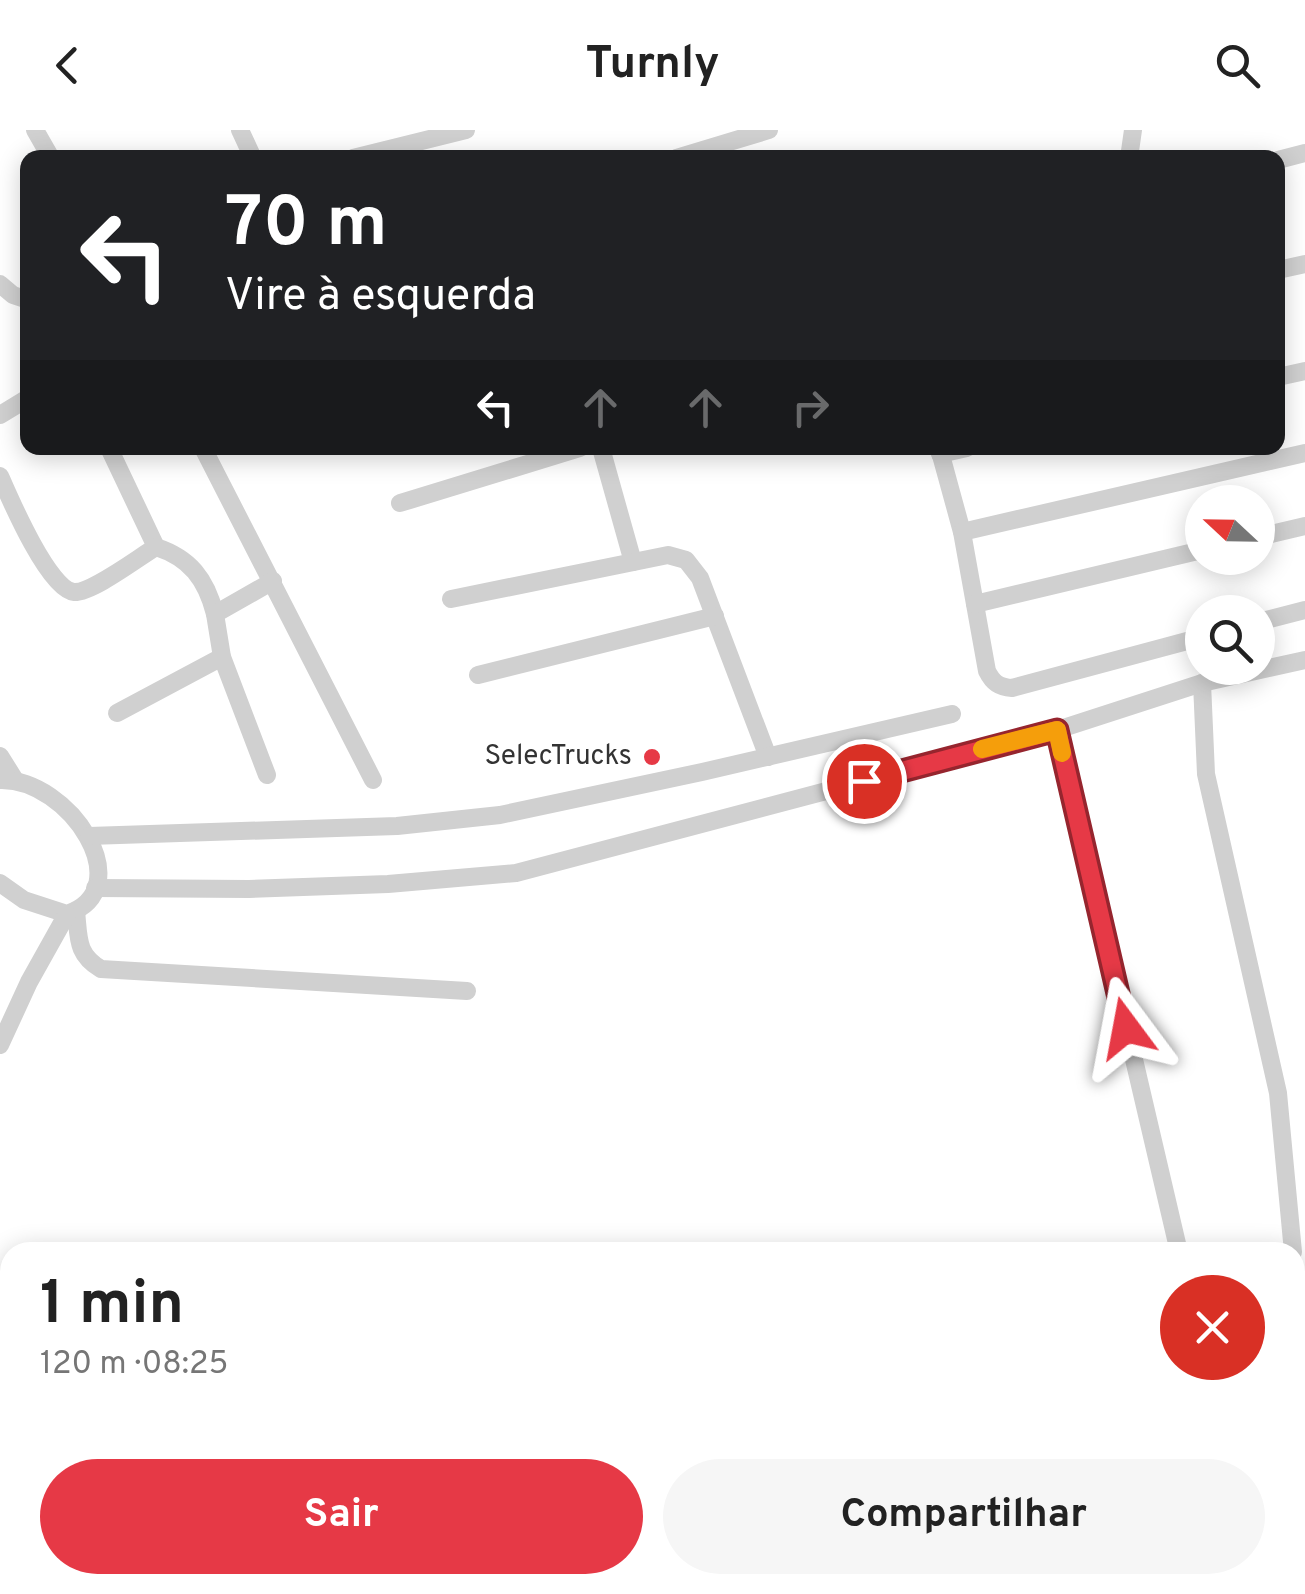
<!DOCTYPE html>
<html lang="pt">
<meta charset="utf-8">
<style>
body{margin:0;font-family:Overpass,sans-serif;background:#f6f6f6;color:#222;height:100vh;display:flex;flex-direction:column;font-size:38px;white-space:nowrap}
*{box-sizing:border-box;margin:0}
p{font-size:32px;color:#767676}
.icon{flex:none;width:55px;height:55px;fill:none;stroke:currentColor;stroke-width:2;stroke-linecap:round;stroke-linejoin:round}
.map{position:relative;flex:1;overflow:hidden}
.sheet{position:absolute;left:0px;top:1112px;width:1305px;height:352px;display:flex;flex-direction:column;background:#fff;border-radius:30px 30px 0 0;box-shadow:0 5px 25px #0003}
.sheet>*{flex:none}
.guide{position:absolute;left:20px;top:20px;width:1265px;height:305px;border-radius:20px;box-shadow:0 5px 25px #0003;background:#202124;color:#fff;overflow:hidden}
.needle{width:65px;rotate:292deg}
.fabs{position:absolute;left:1185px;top:355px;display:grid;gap:20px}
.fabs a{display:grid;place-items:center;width:90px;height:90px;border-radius:50%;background:#fff;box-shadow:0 5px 25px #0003;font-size:50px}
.pin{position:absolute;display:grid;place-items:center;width:85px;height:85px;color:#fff;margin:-42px;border:5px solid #fff;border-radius:50%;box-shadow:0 2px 10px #0007}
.me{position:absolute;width:110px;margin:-55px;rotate:347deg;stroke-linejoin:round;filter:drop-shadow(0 0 8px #0008)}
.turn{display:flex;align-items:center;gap:35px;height:210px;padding:0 40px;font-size:45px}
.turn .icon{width:130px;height:130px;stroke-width:2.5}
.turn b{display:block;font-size:70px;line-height:85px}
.lanes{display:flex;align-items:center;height:95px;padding:0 40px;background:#0003;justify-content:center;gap:50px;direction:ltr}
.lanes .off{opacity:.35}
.round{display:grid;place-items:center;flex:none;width:105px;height:105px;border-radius:52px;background:#f6f6f6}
.overview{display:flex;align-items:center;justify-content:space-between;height:170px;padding:0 40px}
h1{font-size:60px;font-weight:700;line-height:75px}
.action{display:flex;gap:20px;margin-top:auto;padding:20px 40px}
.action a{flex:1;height:115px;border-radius:60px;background:#e63946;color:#fff;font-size:40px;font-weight:700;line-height:115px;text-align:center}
.action a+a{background:#f6f6f6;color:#222}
header{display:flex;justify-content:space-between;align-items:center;height:130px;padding:0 40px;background:#fff;font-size:45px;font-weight:700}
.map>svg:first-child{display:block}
</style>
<header><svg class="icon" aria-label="back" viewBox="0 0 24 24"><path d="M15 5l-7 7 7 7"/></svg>Turnly<svg class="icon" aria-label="search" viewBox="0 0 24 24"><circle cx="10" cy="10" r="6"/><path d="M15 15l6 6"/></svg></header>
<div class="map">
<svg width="1305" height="1464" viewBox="0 0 1305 1464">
<rect width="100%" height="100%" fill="#fff"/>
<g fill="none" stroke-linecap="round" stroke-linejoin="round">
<!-- service -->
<g stroke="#d0d0d0" stroke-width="18">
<polyline points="35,0 51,28"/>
<polyline points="240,0 253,28"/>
<polyline points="353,28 466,0"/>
<polyline points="676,28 769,0"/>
<polyline points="1129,28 1133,0"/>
<polyline points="1278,30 1305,23"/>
<polyline points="1278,140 1305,134"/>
<polyline points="0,154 13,165 28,170"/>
<polyline points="1278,247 1305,241"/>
<polyline points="0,285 28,268"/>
<polyline points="203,318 373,650"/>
<polyline points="601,318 633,432"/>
<path d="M939,318L962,402L987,541C993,553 999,557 1012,558L1202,507"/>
<polyline points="940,324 967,318"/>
<path d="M0,346C10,369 49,460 74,462C92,463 139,427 156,417L109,318"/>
<polyline points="400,373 580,318"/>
<polyline points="962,402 1305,323"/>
<polyline points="1258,407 1305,396"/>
<path d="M156,417C190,428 206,449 215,484"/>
<polyline points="451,469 668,425 686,430 700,448 768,627"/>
<polyline points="975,474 1202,420"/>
<polyline points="1258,492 1305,480"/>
<polyline points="478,545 715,486"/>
<polyline points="1202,553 1206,644 1278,963 1293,1122"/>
<polyline points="117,583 222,527"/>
<polyline points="1057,600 1179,1122"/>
<polyline points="0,626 15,650"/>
<polyline points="267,645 222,527 215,484 273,451"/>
<path d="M0,650C70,648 141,759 67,784L24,770L0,753"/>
<polyline points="89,706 397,696 500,685 702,642 952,584"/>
<polyline points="95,758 249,759 388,754 516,743 1057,600 1202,553 1305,530"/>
<path d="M76,781C79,808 76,824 101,839L467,861"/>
<polyline points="0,915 29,852 67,784"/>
</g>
<!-- trunk -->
<g stroke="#a2a2a2" stroke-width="55">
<polyline points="0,1369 10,1375"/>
<polyline points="1295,1428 1305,1424"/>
<polyline points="237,1455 273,1464"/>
<polyline points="0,1457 22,1464"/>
<polyline points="1141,1464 1180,1455"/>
</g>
</g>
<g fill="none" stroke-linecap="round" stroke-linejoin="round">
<defs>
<polyline id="route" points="864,651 1057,600 1126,898"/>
</defs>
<!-- route casing -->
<use href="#route" stroke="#96252e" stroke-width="25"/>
<!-- route -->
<use href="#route" stroke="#e63946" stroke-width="18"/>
<!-- slow -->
<polyline stroke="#f59e0b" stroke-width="18" points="982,619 1057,600 1062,623"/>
</g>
<!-- markers -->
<circle fill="#e63946" stroke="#fff" stroke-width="4" cx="652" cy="627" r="10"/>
<g text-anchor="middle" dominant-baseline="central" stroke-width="10" stroke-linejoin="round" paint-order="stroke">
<!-- poi labels -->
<g font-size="28" fill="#333" stroke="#fff" text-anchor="end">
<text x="632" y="627">SelecTrucks</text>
</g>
</g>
</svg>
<div class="fabs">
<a><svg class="needle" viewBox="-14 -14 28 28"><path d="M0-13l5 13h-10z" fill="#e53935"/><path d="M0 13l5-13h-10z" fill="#767676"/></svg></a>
<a><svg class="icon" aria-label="search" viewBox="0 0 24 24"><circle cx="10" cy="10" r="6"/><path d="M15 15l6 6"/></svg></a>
</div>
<div class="pin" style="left:864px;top:651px;background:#d93025"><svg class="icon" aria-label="arrive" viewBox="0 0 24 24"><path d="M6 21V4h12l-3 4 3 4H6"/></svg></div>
<svg class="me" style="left:1126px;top:898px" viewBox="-20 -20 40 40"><path d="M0-17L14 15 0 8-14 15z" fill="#e63946" stroke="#fff" stroke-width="4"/></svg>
<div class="guide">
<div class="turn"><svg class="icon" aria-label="left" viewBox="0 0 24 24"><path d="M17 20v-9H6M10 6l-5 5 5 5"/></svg><div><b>70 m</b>Vire à esquerda</div></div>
<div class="lanes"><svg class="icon" aria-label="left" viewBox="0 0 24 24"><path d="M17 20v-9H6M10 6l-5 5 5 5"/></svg><svg class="icon off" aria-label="ahead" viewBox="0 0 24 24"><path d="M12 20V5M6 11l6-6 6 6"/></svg><svg class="icon off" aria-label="ahead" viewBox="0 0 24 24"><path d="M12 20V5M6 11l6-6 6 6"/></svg><svg class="icon off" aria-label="right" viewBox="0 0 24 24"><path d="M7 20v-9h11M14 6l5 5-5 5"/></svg></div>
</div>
<section class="sheet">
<div class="overview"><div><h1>1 min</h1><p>120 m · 08:25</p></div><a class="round" style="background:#d93025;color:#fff"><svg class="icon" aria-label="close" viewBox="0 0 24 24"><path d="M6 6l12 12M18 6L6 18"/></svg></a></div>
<div class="action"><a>Sair</a><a>Compartilhar</a></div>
</section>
</div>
